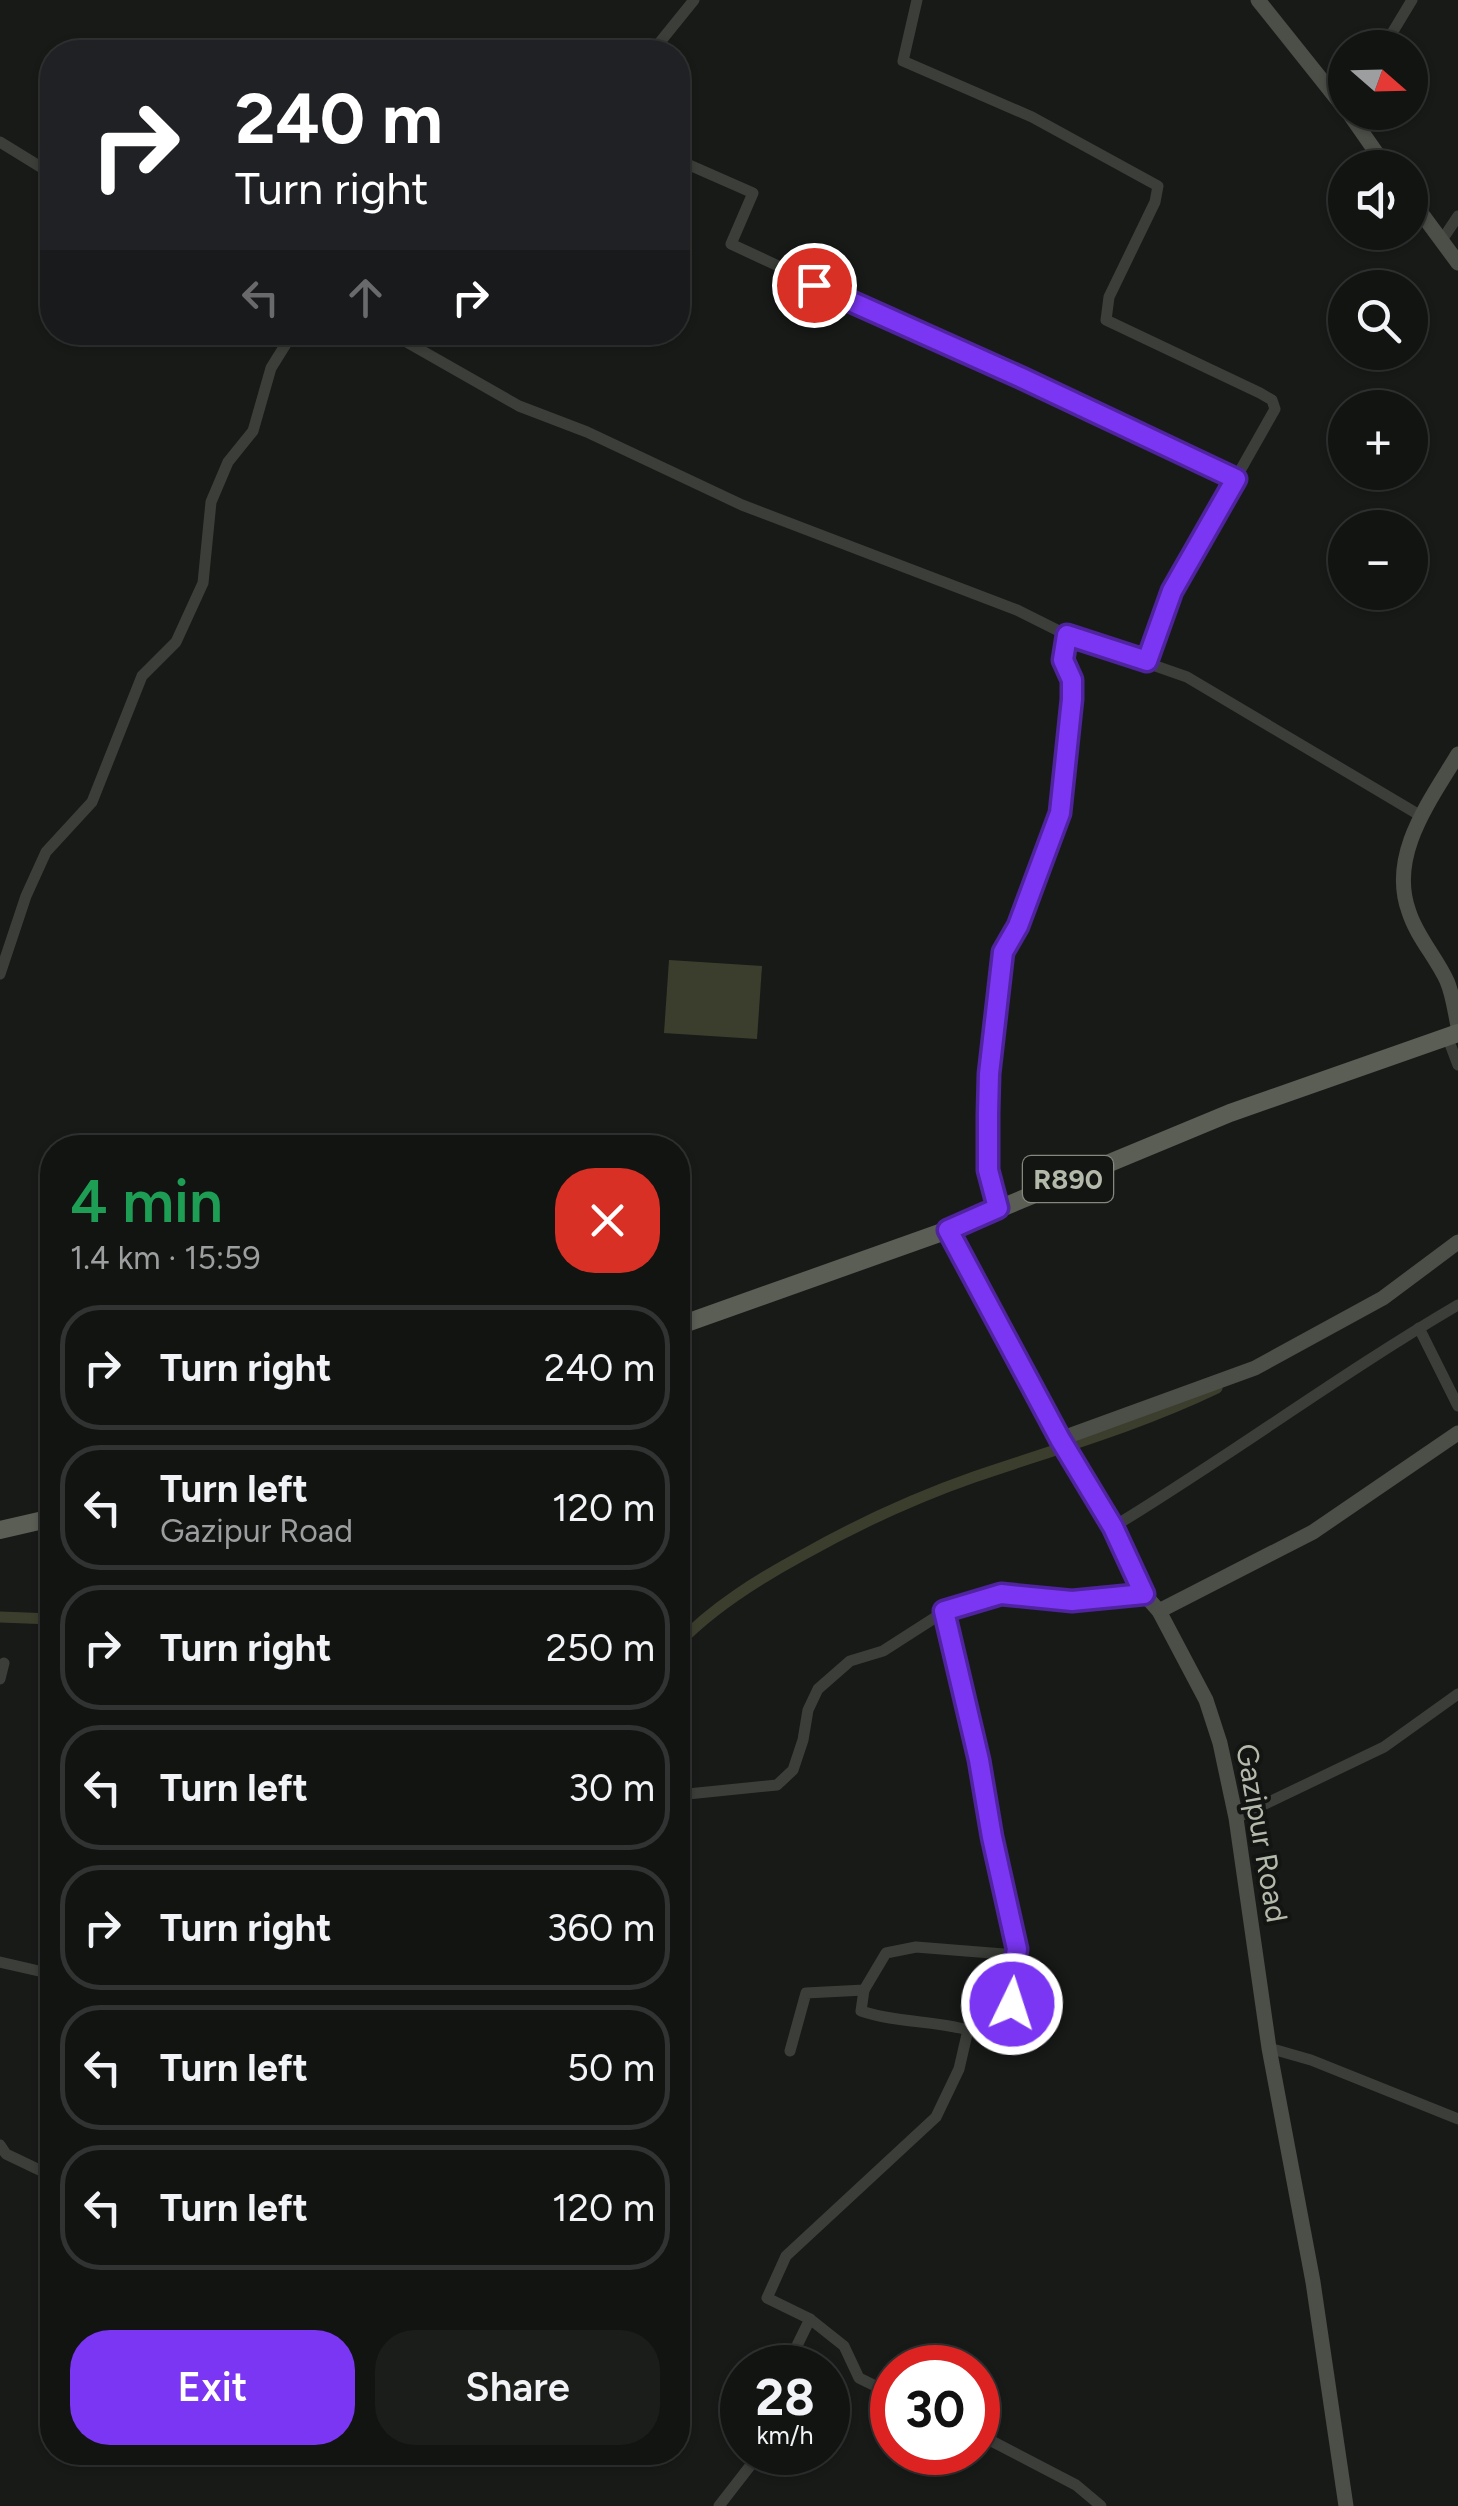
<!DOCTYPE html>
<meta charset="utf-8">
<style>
body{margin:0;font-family:Figtree,sans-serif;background:#1b1d1b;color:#f1f3f6;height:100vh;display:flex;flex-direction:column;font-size:38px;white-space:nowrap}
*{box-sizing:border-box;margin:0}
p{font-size:32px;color:#9c9e9f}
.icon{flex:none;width:55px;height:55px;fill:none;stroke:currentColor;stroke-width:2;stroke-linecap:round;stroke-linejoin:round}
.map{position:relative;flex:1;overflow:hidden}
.side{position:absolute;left:40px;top:1135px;width:650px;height:1330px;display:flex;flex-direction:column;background:#121412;border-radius:40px;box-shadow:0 2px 8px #0004,0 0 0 2px #313332}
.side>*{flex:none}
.guide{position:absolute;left:40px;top:40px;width:650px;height:305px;border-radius:40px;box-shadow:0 2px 8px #0004,0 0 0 2px #313332;background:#202124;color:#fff;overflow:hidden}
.needle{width:65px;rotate:110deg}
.buttons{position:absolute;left:1328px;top:30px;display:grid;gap:20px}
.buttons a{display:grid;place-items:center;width:100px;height:100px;border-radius:50%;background:#121412;box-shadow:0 2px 8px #0004,0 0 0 2px #313332;font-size:50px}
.speed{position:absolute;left:720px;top:2345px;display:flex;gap:20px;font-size:50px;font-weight:700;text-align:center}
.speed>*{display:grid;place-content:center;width:130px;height:130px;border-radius:50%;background:#121412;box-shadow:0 2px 8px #0004,0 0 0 2px #313332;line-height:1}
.speed small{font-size:25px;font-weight:400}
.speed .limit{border:15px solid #d22;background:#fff;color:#111}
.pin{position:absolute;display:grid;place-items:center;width:85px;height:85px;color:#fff;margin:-42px;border:5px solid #fff;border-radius:50%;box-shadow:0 2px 10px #0007}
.me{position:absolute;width:110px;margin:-55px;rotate:4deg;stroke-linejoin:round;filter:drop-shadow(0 0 8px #0008)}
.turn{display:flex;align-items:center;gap:35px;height:210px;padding:0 30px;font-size:45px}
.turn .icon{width:130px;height:130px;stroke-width:2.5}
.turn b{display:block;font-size:70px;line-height:85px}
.lanes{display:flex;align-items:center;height:95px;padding:0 30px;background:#0003;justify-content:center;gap:50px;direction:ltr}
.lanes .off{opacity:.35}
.round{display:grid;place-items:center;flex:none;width:105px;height:105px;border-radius:40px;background:#1b1d1b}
.summary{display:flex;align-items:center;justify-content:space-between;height:170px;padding:0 30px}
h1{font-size:60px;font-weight:600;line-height:75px;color:#1e9e55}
.button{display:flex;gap:20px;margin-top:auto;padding:20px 30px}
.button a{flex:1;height:115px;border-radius:40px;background:#7b36f4;color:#fff;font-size:40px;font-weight:600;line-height:115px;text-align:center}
.button a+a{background:#1b1d1b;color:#f1f3f6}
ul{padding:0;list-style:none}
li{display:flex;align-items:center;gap:30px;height:125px;margin:0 20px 15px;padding:0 10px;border:5px solid #313332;border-radius:40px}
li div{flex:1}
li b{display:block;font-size:38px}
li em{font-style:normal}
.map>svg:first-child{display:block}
</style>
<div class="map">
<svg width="1458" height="2506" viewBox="0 0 1458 2506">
<rect width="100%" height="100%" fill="#181a18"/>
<!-- water -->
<polygon fill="#3c3e2d" points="669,960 762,966 757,1039 664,1033"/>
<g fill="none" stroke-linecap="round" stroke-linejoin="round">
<!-- canal -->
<g stroke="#3c3e2d" stroke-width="11">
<polyline points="0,1617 52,1619"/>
<path d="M678,1644C712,1608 757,1580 801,1556C856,1525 914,1498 974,1477C1056,1449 1138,1426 1217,1388"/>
</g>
<!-- street -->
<g stroke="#3c3f39" stroke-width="11">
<polyline points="917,0 903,61 1032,117 1158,186 1155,202 1109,297 1106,320 1260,393 1272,400 1275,409 1172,591 1147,661"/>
<polyline points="1383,48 1412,0"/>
<polyline points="652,52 694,0"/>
<polyline points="0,142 52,174"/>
<polyline points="678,160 753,193 731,244 1236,479"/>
<polyline points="1442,240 1458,216"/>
<polyline points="389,332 519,406 587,432 742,505 1017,610 1067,635 1187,677 1421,816"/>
<polyline points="0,974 26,896 46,852 92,802 142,676 176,642 203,583 211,502 228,462 253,431 271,368 289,339 305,332"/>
<polyline points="1447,1036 1458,1065"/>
<polyline points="998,1208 988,1170 988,1113 989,1073 1003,952 1018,926 1061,813 1071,699 1072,680 1063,661 1067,635"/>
<polyline points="1419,1328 1458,1406"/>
<path d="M1113,1527C1230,1456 1340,1374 1458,1305"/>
<polyline points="944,1611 979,1760 992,1837 1017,1949 1012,1976 1012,2004"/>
<polyline points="0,1679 4,1663"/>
<polyline points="678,1795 777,1785 793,1770 803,1740 808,1710 818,1689 850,1661 883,1651 950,1608 1001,1593 1072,1601 1144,1594"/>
<polyline points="1236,1818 1384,1747 1458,1694"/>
<polyline points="0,1962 52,1974"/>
<path d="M864,1990L861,2011C897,2023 932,2020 968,2030L959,2069L936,2117L786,2256L767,2298L810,2319L844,2346L859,2378L892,2394"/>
<polyline points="1269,2048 1311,2060 1458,2119"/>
<polyline points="790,2051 806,1993 864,1990 886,1953 916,1947 1016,1955"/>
<polyline points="0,2145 6,2154 52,2176"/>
<polyline points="786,2368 810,2319"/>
<polyline points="978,2434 1076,2485 1101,2506"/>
<polyline points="719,2506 761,2452"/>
</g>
<!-- secondary -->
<g stroke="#4b4f47" stroke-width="15">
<polyline points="1258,0 1345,109"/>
<polyline points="1348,112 1387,168"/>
<polyline points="1410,198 1458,263"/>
<path d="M1458,754C1430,801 1388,855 1409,912C1417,937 1436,957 1447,981C1453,995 1455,1012 1458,1026"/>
<polyline points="948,1230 1060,1439 1113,1527 1144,1594 1159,1611 1206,1700 1220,1743 1236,1818 1269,2048 1313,2282 1346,2506"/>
<polyline points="1060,1439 1255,1368 1383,1298 1458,1242"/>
<polyline points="1159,1611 1313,1532 1458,1433"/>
</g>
<!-- primary -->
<g stroke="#5a5e55" stroke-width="18">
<polyline points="678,1326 948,1230 1230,1113 1458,1033"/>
<polyline points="0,1530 52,1518"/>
</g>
</g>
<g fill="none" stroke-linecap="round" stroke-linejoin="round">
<defs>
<polyline id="route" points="814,285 1022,378 1236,479 1172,591 1147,661 1067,635 1063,660 1072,680 1072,699 1060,813 1018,926 1003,952 989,1074 988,1114 988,1170 998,1208 948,1230 1060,1439 1113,1527 1144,1594 1072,1601 1001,1594 944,1611 979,1760 992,1837 1017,1949 1012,1976 1012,2004"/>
</defs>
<!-- route casing -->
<use href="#route" stroke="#50239f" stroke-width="25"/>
<!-- route -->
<use href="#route" stroke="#7b36f4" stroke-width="18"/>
</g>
<g text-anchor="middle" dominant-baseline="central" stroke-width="8" stroke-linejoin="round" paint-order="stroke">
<!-- shield labels -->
<rect fill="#131513" stroke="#84887d" stroke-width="2.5" x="1023" y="1156" width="90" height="46" rx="8"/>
<g font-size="28" font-weight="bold" fill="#b4baaa">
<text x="1068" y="1179">R890</text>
</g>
<!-- street labels -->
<g font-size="30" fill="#b4baaa" stroke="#131513">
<text transform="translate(1262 1833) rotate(80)">Gazipur Road</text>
</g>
</g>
</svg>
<div class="buttons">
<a><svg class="needle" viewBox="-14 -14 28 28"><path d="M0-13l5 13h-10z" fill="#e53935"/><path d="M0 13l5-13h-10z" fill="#9c9e9f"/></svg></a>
<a><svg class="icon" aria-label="sound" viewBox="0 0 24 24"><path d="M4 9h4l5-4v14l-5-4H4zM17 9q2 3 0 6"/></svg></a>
<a><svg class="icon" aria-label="search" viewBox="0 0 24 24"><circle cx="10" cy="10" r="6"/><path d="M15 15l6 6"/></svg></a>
<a>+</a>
<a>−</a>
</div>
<div class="speed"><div>28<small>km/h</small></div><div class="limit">30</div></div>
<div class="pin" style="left:814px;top:285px;background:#d93025"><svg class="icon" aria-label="arrive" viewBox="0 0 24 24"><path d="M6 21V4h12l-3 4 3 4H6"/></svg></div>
<svg class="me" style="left:1012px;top:2004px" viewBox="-20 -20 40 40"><circle r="17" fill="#7b36f4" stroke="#fff" stroke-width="3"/><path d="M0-11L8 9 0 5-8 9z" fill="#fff"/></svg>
<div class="guide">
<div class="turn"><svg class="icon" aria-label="right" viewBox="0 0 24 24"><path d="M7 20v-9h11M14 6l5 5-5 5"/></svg><div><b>240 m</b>Turn right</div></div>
<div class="lanes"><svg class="icon off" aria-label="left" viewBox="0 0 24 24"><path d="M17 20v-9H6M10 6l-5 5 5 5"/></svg><svg class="icon off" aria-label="ahead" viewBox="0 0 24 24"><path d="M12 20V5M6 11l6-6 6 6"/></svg><svg class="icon" aria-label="right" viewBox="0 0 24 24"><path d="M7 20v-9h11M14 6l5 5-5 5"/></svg></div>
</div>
<section class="side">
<div class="summary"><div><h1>4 min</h1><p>1.4 km · 15:59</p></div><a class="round" style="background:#d93025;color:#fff"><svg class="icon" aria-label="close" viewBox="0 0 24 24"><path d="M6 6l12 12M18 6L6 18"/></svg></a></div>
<ul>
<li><svg class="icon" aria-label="right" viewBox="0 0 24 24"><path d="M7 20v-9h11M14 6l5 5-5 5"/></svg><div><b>Turn right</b></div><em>240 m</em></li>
<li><svg class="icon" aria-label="left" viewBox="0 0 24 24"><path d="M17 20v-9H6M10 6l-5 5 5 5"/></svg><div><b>Turn left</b><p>Gazipur Road</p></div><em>120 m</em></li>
<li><svg class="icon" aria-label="right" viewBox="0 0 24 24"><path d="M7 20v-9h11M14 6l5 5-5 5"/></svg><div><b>Turn right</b></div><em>250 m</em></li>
<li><svg class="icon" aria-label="left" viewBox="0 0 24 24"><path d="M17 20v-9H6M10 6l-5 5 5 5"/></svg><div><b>Turn left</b></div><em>30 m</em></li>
<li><svg class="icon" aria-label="right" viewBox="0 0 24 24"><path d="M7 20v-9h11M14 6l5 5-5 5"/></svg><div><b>Turn right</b></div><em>360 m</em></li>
<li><svg class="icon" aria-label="left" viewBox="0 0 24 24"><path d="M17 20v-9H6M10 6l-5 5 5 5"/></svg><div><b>Turn left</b></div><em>50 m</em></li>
<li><svg class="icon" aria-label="left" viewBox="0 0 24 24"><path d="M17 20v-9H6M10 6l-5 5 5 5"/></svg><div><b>Turn left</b></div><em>120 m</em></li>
</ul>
<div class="button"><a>Exit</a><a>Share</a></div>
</section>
</div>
